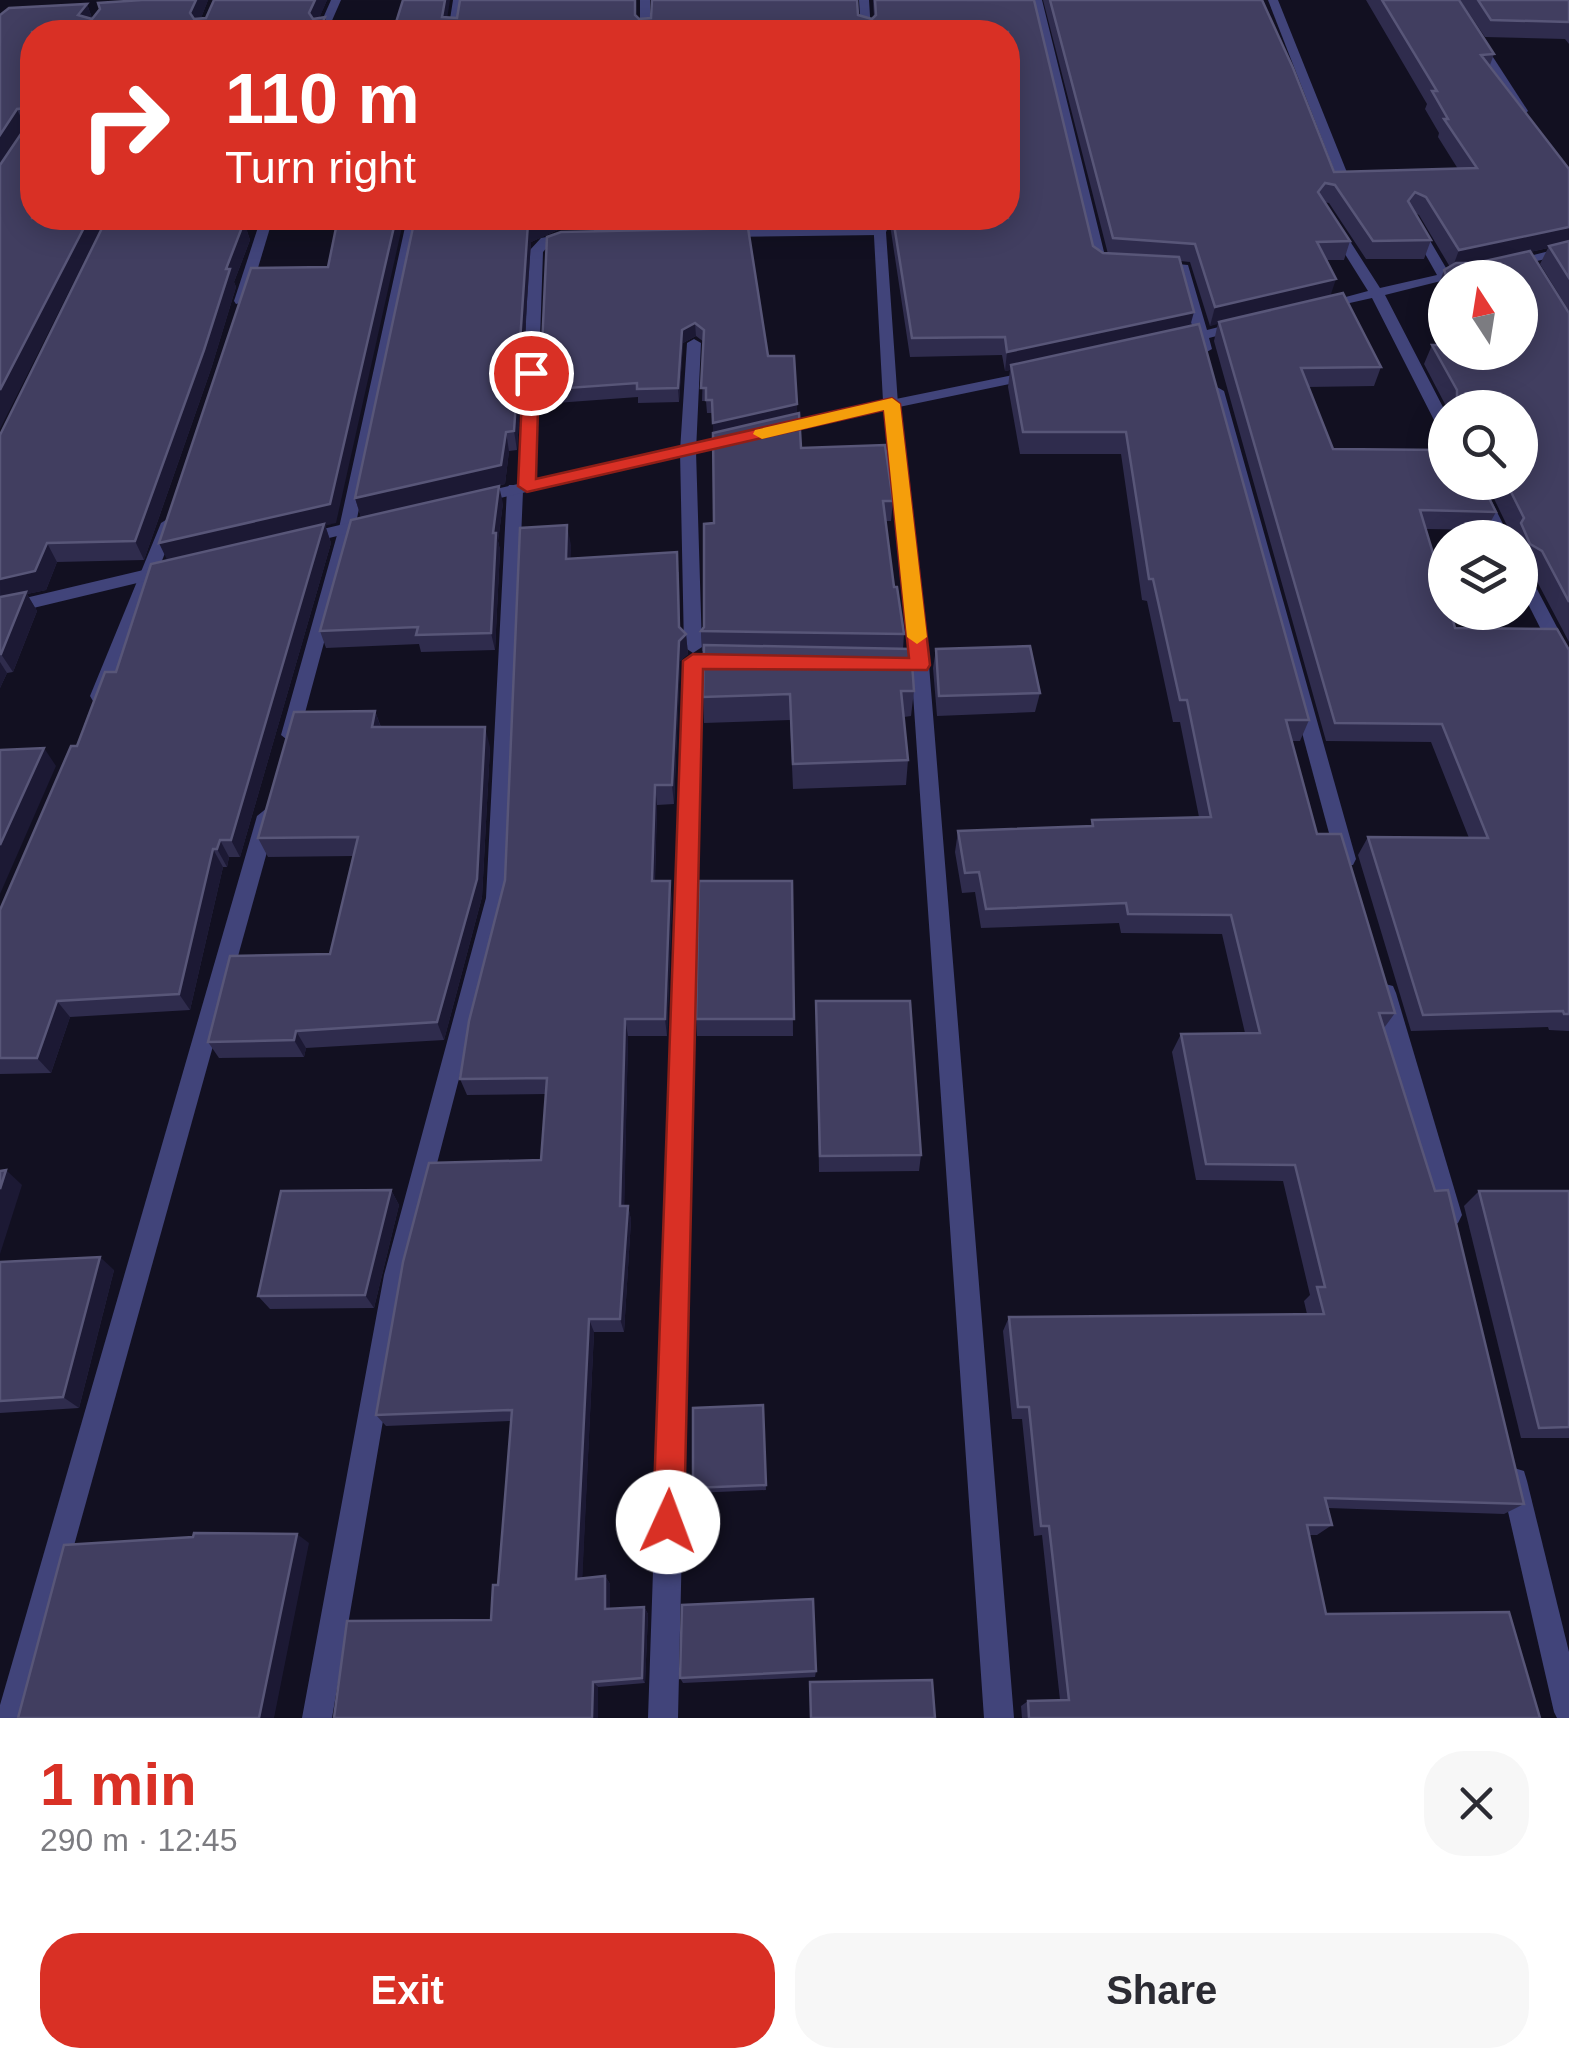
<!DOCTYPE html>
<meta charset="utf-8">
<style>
body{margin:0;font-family:Helvetica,sans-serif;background:#f7f7f7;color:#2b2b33;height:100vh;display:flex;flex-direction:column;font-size:38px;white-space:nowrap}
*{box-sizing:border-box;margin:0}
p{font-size:32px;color:#7c7c81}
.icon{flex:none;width:55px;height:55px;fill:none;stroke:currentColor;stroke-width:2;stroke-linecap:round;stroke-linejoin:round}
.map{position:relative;height:1718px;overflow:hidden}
.details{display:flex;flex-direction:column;background:#fff;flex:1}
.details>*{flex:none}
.top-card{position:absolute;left:20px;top:20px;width:1000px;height:210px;border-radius:40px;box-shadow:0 5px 25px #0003;background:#d93025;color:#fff;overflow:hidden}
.needle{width:65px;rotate:348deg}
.fabs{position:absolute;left:1428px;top:260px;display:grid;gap:20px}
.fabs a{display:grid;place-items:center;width:110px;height:110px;border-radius:50%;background:#fff;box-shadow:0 5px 25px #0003;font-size:50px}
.pin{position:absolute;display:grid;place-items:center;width:85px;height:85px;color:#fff;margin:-42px;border:5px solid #fff;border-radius:50%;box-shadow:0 2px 10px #0007}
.me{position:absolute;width:110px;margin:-55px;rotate:2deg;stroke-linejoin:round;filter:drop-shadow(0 0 8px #0008)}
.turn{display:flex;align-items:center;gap:35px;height:210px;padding:0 40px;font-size:45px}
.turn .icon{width:130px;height:130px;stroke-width:2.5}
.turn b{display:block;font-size:70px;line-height:85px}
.round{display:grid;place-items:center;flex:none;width:105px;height:105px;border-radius:40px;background:#f7f7f7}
.overview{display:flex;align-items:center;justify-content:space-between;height:170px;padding:0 40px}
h1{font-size:60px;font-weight:700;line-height:75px;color:#d93025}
.cta{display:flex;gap:20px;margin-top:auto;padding:20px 40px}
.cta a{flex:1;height:115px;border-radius:40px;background:#d93025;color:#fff;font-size:40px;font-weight:700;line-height:115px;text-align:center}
.cta a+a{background:#f7f7f7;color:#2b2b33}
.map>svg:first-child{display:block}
</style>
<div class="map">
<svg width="1569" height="1718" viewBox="0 0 1569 1718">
<rect width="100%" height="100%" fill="#121021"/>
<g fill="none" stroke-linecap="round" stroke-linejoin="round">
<!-- minor -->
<g fill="#41447a" fill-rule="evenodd">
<polygon points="331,0 341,0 327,32 317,32"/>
<polygon points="453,0 463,0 458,32 448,32"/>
<rect x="640" y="0" width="10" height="32"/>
<polygon points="1032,0 1042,0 1106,260 1117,261 1117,267 1100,268 1093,264"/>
<polygon points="1268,0 1278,0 1348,175 1346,178 1336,175"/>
<polygon points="1446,0 1456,0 1528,111 1526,113 1518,113"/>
<polygon points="261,218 273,218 248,301 236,304 234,301"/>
<polygon points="407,218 419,218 355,528 299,735 290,742 281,735 339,528"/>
<polygon points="1416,223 1422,227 1449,273 1466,269 1473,273 1385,295 1445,411 1445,431 1437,426 1372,298 1323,309 1316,305 1368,291 1328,227 1329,224 1339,224 1380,288 1437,275 1410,227"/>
<polygon points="885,228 887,231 880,235 722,237 715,233 722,229"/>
<polygon points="573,232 580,236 578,239 550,244 543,252 535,487 533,491 523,491 506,898 408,1275 332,1718 302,1718 384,1275 486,898 507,489 509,485 519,485 529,251 541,238"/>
<polygon points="1569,246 1569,254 1509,267 1502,263"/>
<polygon points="1156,262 1188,265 1207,330 1242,321 1249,325 1247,328 1209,338 1212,349 1205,353 1200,352 1196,341 1173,344 1173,338 1194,333 1177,272 1151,269 1149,266"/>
<polygon points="694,339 701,343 696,451 702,647 693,653 684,647 680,451 687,343"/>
<polygon points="1033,371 1038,372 1038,378 899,407 929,665 1014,1718 984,1718 911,665 884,404 891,400"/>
<polygon points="1217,387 1224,391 1356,859 1353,865 1339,865 1336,859 1210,391"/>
<polygon points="1466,482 1482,482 1510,538 1494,538"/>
<polygon points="169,518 177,523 108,696 99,703 93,701 90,696 161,523"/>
<polygon points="1520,566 1528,572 1569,650 1569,673 1560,667 1520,588"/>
<polygon points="693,655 729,656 738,662 729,668 702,668 678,1718 648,1718 684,661"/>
<polygon points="267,808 277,816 26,1718 0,1718 0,1705 257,816"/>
<polygon points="1385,984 1393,986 1396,993 1462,1215 1458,1223 1450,1226 1442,1223 1438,1215 1374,993 1377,986"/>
<polygon points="1514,1468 1524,1471 1527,1481 1569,1652 1569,1718 1557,1718 1554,1712 1501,1481 1504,1471"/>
</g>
<!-- tertiary -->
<g fill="#41447a" fill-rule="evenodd">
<polygon points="859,0 869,0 871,32 861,32"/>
<polygon points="873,218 885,218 898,404 891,408 772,433 772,427 883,401"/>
<polygon points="739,434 747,439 744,442 474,504 466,499 474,494"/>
<polygon points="373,517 379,518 379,526 304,544 296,539 298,535"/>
<polygon points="173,563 179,565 179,573 0,616 0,604"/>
</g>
</g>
<!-- wall -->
<g fill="#2f2c4d">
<polygon points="208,0 201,18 206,18 214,0 327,0 319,18 325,17 329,32 32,32 32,218 26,127 0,165 0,15 87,4 92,18"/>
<polygon points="636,0 636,16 639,19 858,15 872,19 874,17 873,0 1034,0 1093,246 1103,253 1108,254 1043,0 1262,0 1334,172 1458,169 1438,137 1439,133 1425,109 1427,104 1366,0 1459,0 1494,54 1490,65 1569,169 1569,311 1540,264 1548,248 1530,252 1569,313 1569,642 1531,570 1520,562 1520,538 1513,538 1486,482 1520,482 1520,408 1447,408 1424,364 1432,345 1520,352 1520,278 1445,278 1445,310 1437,289 1444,270 1450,267 1419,215 1415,213 1431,240 1424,259 1366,259 1329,203 1324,202 1350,241 1344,260 1326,260 1330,296 1381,367 1374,386 1308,387 1333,449 1496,512 1486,530 1426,529 1455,628 1569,650 1569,1031 1549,1030 1548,1027 1411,1031 1358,855 1368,837 1469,838 1431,742 1326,741 1214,341 1218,323 1210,326 1190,262 1180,261 1191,326 1309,720 1300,741 1292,741 1317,834 1395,1013 1384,1028 1524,1504 1504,1514 1328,1508 1332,1525 1317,1535 1309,1535 1326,1614 1540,1718 1022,1718 1021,1706 1028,1701 1060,1700 1042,1535 1034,1536 1022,1419 1012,1419 1003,1331 1009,1317 1307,1314 1304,1301 1310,1295 1283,1181 1196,1180 1172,1052 1181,1034 1245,1033 1222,934 1121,933 1119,923 981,928 975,892 962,893 955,852 958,831 1091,826 1092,820 1199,817 1180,722 1173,722 1147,601 1142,600 1121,454 1020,454 1008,387 1010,370 1005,371 1002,355 910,357 889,218 1008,218 1008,32 448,18"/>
<polygon points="1460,0 1569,0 1569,44 1565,39 1485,37"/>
<polygon points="415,218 765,218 765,221 746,222 746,226 560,229 531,242 517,450 509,451 505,484 361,517 355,498"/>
<polygon points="247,231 250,240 234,282 236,287 211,369 144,560 57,562 46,590 27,594 37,611 13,672 7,673 0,688 0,435"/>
<polygon points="547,237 768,356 797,414 801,448 893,501 891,521 886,521 894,587 904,634 903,649 914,691 911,716 904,717 908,760 906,785 793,789 790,720 704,723 703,697 704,651 702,651 701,631 704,627 714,523 713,413 707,413 706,401 702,401 704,342 696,336 683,343 679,402 638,403 638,397 542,404 540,390"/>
<polygon points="503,503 498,541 500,550 495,650 421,652 419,644 326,648 320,631"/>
<polygon points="336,523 325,525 331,543 240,857 229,857 227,867 223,867 190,1010 70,1017 51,1073 0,1074 0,910 77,746 116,672 151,564"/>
<polygon points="571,545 570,559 679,572 680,628 686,634 688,654 680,661 674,804 657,805 655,881 672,899 667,1036 628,1036 624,1206 628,1206 631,1220 624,1332 594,1332 582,1578 605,1576 610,1584 610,1609 644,1607 648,1614 645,1683 598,1687 491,1620 498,1585 511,1421 386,1426 376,1415 541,1160 546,1094 467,1095 460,1079 505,880"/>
<polygon points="936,649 1040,693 1035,712 937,716 933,668"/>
<polygon points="375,711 381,727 490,747 482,897 444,1040 306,1048 304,1057 219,1058 208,1042 330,954 353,856 268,857 258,838"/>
<polygon points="792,881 793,1036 697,1036 696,1019"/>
<polygon points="816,1001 921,1155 919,1171 819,1172"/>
<polygon points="391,1190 399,1205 374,1308 270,1309 258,1296"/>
<polygon points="1479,1191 1569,1191 1569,1438 1521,1438 1464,1206"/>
<polygon points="0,1262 114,1270 79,1408 0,1413"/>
<polygon points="763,1405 766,1490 694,1493 693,1488"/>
<polygon points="816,1671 815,1677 683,1683 680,1678"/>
</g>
<!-- shaded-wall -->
<g fill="#1c1934">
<polygon points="196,0 208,0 196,31 190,13"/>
<polygon points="315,0 327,0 314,30 309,13"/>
<polygon points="445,0 450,0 445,32 442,17"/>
<polygon points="87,4 93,21 78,15"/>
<polygon points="325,17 329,32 319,32"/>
<polygon points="17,109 25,127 0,165 0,135"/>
<polygon points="89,218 106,218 0,429 0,390"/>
<polygon points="240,218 253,218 247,231 250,240 234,282 236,287 211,369 144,560 135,541 226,269"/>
<polygon points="396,218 404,218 336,523 325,525 331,543 240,857 231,840 168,562 159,543"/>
<polygon points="542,218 558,218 560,229 531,242 517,450 514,431 528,223"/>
<polygon points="1569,227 1569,244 1549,246 1548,248 1452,269 1459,250"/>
<polygon points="1336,279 1330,297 1210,326 1215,307"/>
<polygon points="1194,312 1189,330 1011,365 1010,370 1005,371 1007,352"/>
<polygon points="695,323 696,336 683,343 679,402 678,388 682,330"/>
<polygon points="797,404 797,417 713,436 713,423"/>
<polygon points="506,432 509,451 505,484 361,517 355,498"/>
<polygon points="499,486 503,503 498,541 500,550 495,650 491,633 493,533"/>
<polygon points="567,525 571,545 570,580 566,559"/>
<polygon points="47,543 57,562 46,590 27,594 37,611 13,672 1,654 0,579"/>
<polygon points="677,552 680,640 686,634 688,654 680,661 674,804 672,785"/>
<polygon points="0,662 7,673 0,688"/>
<polygon points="375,711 382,731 372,727"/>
<polygon points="485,727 490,747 482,897 444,1040 437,1022"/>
<polygon points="44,748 56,766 0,894 0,845"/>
<polygon points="655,785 657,805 654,899 652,881"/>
<polygon points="220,840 229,857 227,867 217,849"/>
<polygon points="213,849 223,867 190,1010 179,994"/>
<polygon points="670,881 672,899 667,1036 665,1019"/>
<polygon points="57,1001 70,1017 51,1073 37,1058"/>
<polygon points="625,1019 628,1036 624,1221 620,1206"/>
<polygon points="296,1031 306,1048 304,1057 294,1040"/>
<polygon points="6,1170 22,1185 0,1254 0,1189"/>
<polygon points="391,1190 399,1205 374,1308 365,1295"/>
<polygon points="628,1206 631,1220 624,1332 620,1319"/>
<polygon points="100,1257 114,1270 79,1408 63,1397"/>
<polygon points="589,1319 594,1332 582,1586 576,1579"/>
<polygon points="297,1534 309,1543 274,1718 259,1718"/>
<polygon points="605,1576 610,1584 610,1616 605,1609"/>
<polygon points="644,1607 648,1614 645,1683 642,1678"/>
<polygon points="593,1682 598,1687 598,1718 592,1718"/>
</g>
<!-- building -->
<g fill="#413e60" stroke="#585678" stroke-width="2.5">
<polygon points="142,0 196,0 190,13 194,19 206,18 214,0 315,0 309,13 313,19 325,17 319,32 32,32 32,218 89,218 0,390 0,165 27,125 27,108 17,109 0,135 0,15 9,8 87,4 78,15 92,19 100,9 98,3"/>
<polygon points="403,0 445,0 442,17 457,18 460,0 635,0 635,15 639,19 651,18 652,0 857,0 858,15 872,19 876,15 875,0 1034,0 1093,246 1103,253 1179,257 1194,312 1007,352 1005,337 912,338 893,218 1008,218 1008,32 393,32"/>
<polygon points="1050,0 1262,0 1293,68 1334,172 1477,168 1444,119 1448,119 1432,91 1437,91 1382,0 1459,0 1494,54 1481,55 1569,169 1569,227 1459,250 1426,197 1415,192 1408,201 1431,240 1373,241 1335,185 1325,183 1318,192 1350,241 1317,242 1336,279 1215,307 1195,244 1113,238"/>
<polygon points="1478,0 1569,0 1569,22 1491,20"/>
<polygon points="107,218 240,218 238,222 244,222 226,269 230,269 204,350 135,541 47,543 35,571 0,579 0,435"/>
<polygon points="338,218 396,218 330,504 159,543 251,268 328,267"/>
<polygon points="415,218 542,218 528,223 514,431 506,432 501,465 355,498"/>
<polygon points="748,228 768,356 794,356 797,404 713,423 712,400 706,400 706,388 701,388 704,330 695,323 682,330 678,388 637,389 637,383 540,390 547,237 561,232"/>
<polygon points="1569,241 1569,278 1549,246"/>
<polygon points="1530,251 1569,313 1569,602 1542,551 1530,544 1521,523 1524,518 1506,482 1520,482 1520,408 1460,408 1457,403 1457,390 1432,345 1445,345 1445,352 1520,352 1520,278 1447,278 1444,270 1456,263 1476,263"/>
<polygon points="1343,293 1381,367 1301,368 1333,449 1445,450 1445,482 1481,482 1496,512 1420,510 1445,593 1445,612 1451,612 1455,628 1557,629 1569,650 1569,1014 1564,1014 1563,1011 1423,1015 1368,837 1488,838 1442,724 1335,723 1219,322"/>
<polygon points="1199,324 1309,720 1286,720 1317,834 1341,834 1395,1013 1379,1013 1435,1191 1448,1190 1524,1504 1325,1498 1332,1525 1307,1525 1326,1614 1509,1612 1540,1718 1029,1718 1028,1701 1069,1700 1049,1526 1041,1526 1029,1407 1018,1407 1009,1317 1324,1314 1317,1287 1325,1287 1295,1165 1206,1164 1181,1034 1260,1033 1231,915 1128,914 1126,903 986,909 979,872 965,873 958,831 1093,826 1092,820 1211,817 1187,700 1180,700 1153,579 1149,579 1126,432 1023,432 1011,365"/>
<polygon points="799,413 801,448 885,445 893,501 883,501 894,587 897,587 904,634 701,631 704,627 704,524 714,523 713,433"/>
<polygon points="499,486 493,533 496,533 491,633 416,635 418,627 320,631 351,520"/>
<polygon points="324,524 231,840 220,840 217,849 213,849 179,994 57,1001 37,1058 0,1058 0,910 71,746 77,746 105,672 116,672 151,564"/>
<polygon points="567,525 566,559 677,552 679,627 686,634 679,641 672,785 655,785 652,881 670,881 665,1019 625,1019 620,1206 628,1206 620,1319 589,1319 576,1579 605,1576 605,1609 644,1607 642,1678 593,1682 592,1718 334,1718 347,1621 491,1620 493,1585 498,1585 512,1410 376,1415 403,1262 429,1163 541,1160 547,1078 460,1079 469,1021 505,880 520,528"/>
<polygon points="26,592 1,654 0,654 0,597"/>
<polygon points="704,645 911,649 914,691 901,691 908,760 793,764 790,694 703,697"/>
<polygon points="1030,646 1040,693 939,696 936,649"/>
<polygon points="375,711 372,727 485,727 477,879 437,1022 296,1031 294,1040 208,1042 230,956 330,954 358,837 258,838 294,712"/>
<polygon points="44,748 0,845 0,750"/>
<polygon points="699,881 792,881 794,1019 696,1019"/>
<polygon points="816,1001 910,1001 921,1155 820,1156"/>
<polygon points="6,1170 0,1189 0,1171"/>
<polygon points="391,1190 365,1295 258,1296 281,1191"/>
<polygon points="1479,1191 1569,1191 1569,1427 1539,1428"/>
<polygon points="100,1257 63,1397 0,1401 0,1262"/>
<polygon points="763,1405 766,1485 693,1488 693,1408"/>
<polygon points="194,1533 297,1534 259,1718 18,1718 64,1545 193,1537"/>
<polygon points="813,1599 816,1671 680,1678 682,1605"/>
<polygon points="932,1680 935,1718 811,1718 810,1682"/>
</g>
<!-- route -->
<polygon fill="#d93025" stroke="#8d1f18" stroke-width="2.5" points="531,368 539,373 536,479 892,398 900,404 930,665 927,670 703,669 684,1522 680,1533 668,1538 657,1533 653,1522 683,661 693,654 909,658 884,410 527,492 518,486 523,373"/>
<!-- slow -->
<polygon fill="#f59e0b" points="892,398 900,404 927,637 917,644 907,637 884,410 762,439 753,434 755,430"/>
</svg>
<div class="fabs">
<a><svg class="needle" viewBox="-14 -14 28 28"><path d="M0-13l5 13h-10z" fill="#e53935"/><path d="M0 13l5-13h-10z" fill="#7c7c81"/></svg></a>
<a><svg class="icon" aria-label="search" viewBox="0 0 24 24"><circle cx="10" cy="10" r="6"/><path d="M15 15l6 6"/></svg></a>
<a><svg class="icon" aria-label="layers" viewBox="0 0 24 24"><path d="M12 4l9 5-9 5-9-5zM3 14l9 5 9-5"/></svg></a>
</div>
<div class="pin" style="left:531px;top:373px;background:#d93025"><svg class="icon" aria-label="arrive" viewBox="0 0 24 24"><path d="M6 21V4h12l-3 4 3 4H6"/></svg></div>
<svg class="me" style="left:668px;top:1522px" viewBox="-20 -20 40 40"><circle r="19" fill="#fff"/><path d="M0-13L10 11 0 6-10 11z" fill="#d93025"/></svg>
<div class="top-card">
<div class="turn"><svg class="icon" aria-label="right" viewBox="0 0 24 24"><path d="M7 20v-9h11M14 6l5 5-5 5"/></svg><div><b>110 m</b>Turn right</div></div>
</div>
</div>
<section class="details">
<div class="overview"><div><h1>1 min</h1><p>290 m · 12:45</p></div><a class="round"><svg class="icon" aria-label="close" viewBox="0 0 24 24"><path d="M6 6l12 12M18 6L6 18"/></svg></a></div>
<div class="cta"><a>Exit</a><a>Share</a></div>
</section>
